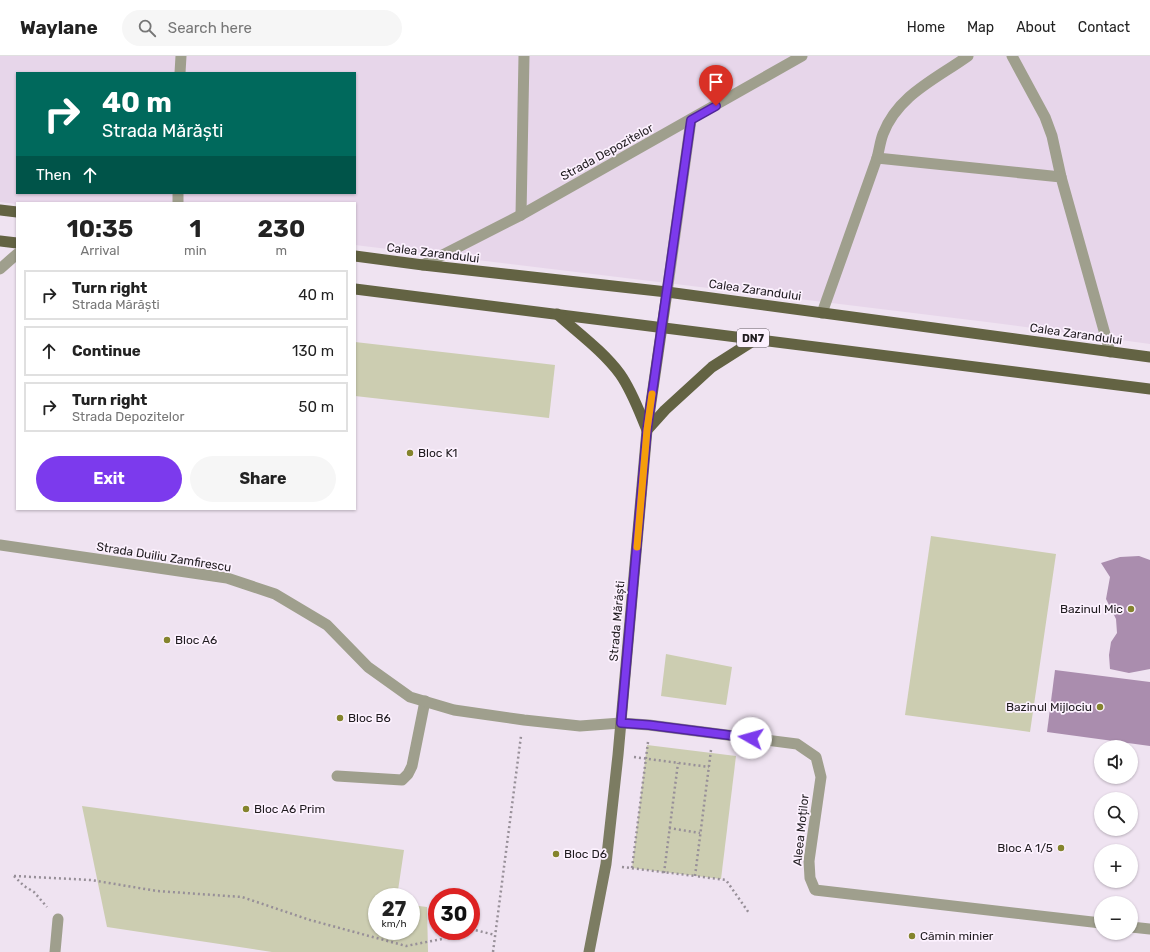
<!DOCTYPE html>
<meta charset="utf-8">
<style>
body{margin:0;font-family:Rubik,sans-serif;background:#f6f6f6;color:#222;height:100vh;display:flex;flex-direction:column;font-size:15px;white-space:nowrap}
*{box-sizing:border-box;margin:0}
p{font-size:13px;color:#767676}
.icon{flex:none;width:22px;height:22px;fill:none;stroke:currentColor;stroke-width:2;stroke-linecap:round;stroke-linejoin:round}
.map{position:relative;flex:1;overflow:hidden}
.details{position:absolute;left:16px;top:146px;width:340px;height:308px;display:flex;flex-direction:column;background:#fff;border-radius:0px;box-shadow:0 1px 3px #0004}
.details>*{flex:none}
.top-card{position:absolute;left:16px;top:16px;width:340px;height:122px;border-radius:0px;box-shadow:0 1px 3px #0004;background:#00695c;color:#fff;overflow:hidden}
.controls{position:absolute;left:1094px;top:684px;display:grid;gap:8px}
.controls a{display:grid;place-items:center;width:44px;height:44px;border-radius:50%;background:#fff;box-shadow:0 1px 3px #0004;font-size:20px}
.speed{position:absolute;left:368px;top:832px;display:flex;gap:8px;font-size:20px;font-weight:700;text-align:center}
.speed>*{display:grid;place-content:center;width:52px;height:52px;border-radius:50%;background:#fff;box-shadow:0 1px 3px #0004;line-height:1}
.speed small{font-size:10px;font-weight:400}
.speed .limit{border:6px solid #d22;background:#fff;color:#111}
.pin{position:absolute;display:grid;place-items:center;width:34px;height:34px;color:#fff;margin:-41px -17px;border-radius:50% 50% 50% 0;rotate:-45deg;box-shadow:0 0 4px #0007}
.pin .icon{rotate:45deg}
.me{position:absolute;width:44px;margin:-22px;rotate:277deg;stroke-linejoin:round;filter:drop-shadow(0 0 3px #0008)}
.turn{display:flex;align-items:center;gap:14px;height:84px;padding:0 20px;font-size:18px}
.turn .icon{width:52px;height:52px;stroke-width:2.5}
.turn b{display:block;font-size:28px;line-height:34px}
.then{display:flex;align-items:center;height:38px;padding:0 20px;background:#0003;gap:8px;font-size:15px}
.eta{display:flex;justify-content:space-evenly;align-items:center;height:68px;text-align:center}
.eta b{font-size:24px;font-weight:700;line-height:28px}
.cta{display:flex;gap:8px;margin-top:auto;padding:8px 20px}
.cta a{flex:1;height:46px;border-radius:24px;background:#7c3aed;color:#fff;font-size:16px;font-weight:700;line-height:46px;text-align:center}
.cta a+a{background:#f6f6f6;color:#222}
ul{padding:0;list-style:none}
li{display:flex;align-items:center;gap:12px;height:50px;margin:0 8px 6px;padding:0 12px;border:2px solid #e0e0e0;border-radius:0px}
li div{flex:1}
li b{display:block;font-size:15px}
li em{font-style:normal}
header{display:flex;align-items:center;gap:24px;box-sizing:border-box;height:56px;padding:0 20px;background:#fff;border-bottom:1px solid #e0e0e0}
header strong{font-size:19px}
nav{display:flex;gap:22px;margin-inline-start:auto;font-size:14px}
.search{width:280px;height:36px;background:#f6f6f6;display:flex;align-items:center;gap:10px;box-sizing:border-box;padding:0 14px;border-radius:22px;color:#767676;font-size:15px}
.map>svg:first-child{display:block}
</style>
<header>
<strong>Waylane</strong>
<div class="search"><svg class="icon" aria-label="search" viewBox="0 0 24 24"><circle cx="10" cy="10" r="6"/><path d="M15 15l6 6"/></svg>Search here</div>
<nav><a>Home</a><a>Map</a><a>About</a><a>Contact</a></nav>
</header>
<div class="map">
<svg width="1150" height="896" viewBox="0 0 1150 896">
<rect width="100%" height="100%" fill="#efe3f1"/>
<!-- built -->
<path fill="#e7d6ea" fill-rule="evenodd" d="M0,0H1150V288L995,267L355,189V147L17,148L0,146ZM17,17H355V137H17Z"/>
<!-- green -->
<g fill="#cccdb1">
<polygon points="355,286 555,309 549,362 355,340"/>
<polygon points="931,480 1056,498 1030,676 905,659"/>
<polygon points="666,598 732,611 726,649 661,640"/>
<polygon points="647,689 736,700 721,823 632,812"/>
<polygon points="82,750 404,794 397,841 377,841 377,875 411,875 411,849 427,851 428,896 272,896 107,871"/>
</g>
<!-- water -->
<g fill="#aa8dae">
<polygon points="1139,500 1150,504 1150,613 1129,617 1110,613 1109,599 1111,586 1117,577 1116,563 1106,543 1110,521 1101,507 1120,501"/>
<polygon points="1055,614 1150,626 1150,690 1047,676"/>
</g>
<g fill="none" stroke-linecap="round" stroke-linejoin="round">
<!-- path -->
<g stroke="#978f98" stroke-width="2.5" stroke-dasharray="2 3" stroke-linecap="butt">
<polyline points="711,694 695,820 726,824 749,857"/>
<polyline points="634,701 709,711"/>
<polyline points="669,772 700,777"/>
<polyline points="622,811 695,820"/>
<polyline points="632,812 648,686"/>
<polyline points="664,817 678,707"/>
<polyline points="14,820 91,824 157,835 242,841 310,864 406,890 442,883 454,875"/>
<polyline points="14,820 24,830 34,836 47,851"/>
<polyline points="471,873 495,879"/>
<polyline points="493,896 521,680"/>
</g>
<!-- service -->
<g stroke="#9f9f8d" stroke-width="11">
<polyline points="1012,0 1045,61 1052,80 1061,121"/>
<polyline points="180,17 181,0"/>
<path d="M877,102C879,95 880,86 883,78C898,39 936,23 968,0"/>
<polyline points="178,147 178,137"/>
<polyline points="0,213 17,198"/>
<polyline points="822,257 877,102 1061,121 1110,296"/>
<polyline points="337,720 402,724 408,718 412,710 425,645"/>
</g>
<!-- minor -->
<g stroke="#9f9f8d" stroke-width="11">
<polyline points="521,159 524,0"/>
<polyline points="423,209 521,159 802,0"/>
<polyline points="667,236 691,64"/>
<polyline points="0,489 227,522 275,538 327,569 368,611 410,641 454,654 524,664 580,670 621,667 649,669 797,688 816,701 821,721 809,805 810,822 815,834 1101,867"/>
<polyline points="1131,871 1150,873"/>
<polyline points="55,896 58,863"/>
</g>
<!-- secondary -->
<polyline stroke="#7c7c62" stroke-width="11" points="589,896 606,808 618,699 647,374 667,236"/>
<!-- primary -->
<g stroke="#636343" stroke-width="11">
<polyline points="0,154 17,156"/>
<polyline points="0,185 17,187"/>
<polyline points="355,200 423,209 667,236 1150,301"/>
<polyline points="355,233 1150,333"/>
<path d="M557,258C578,277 603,295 620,318C632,335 639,355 647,374L665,354L712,311L756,283"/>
</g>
</g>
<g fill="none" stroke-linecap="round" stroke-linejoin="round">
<defs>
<polyline id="route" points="716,50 691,64 647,374 621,667 649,669 751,682"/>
</defs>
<!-- route casing -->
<use href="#route" stroke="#51269a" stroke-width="10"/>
<!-- route -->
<use href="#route" stroke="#7c3aed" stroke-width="7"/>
<!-- slow -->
<polyline stroke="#f59e0b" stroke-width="7" points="637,491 647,374 652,338"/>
</g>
<!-- markers -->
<g fill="#84842d" stroke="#fcf1fe" stroke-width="1.5">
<circle cx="410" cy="397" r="4"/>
<circle cx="1131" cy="553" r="4"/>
<circle cx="167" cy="584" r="4"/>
<circle cx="1100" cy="651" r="4"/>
<circle cx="340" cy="662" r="4"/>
<circle cx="246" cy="753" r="4"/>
<circle cx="1061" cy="792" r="4"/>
<circle cx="556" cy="798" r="4"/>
<circle cx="912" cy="880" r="4"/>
</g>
<g text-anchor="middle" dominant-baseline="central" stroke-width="3.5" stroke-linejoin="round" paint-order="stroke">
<!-- shield labels -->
<rect fill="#fcf1fe" stroke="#625c63" stroke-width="1" x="737" y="273" width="32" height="18" rx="3"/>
<g font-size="11" font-weight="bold" fill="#201c20">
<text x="753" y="282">DN7</text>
</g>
<!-- street labels -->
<g font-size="12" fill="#201c20" stroke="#fcf1fe">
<text transform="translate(607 96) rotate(-29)">Strada Depozitelor</text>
<text transform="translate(433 197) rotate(7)">Calea Zarandului</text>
<text transform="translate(755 234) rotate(8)">Calea Zarandului</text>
<text transform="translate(1076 278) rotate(8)">Calea Zarandului</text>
<text transform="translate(164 501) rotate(9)">Strada Duiliu Zamfirescu</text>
<text transform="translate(617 565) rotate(-85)">Strada Mărăști</text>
<text transform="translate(801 774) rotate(-84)">Aleea Moților</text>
</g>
<!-- poi labels -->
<g font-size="12" fill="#201c20" stroke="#fcf1fe" text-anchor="start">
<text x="418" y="397">Bloc K1</text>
<text x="1123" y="553" text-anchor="end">Bazinul Mic</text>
<text x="175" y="584">Bloc A6</text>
<text x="1092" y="651" text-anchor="end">Bazinul Mijlociu</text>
<text x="348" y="662">Bloc B6</text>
<text x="254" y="753">Bloc A6 Prim</text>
<text x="1053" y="792" text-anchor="end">Bloc A 1/5</text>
<text x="564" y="798">Bloc D6</text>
<text x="920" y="880">Cămin minier</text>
</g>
</g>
</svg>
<div class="controls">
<a><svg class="icon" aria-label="sound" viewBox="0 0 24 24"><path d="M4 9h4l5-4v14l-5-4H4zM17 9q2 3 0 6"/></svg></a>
<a><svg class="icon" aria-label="search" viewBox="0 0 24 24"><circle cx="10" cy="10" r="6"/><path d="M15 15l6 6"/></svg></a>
<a>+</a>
<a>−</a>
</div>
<div class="speed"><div>27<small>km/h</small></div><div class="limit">30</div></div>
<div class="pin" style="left:716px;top:50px;background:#d93025"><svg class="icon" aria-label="arrive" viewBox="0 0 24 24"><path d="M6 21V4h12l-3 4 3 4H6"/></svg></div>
<svg class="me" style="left:751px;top:682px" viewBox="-20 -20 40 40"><circle r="19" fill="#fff"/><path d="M0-13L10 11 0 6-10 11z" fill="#7c3aed"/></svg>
<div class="top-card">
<div class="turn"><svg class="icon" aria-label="right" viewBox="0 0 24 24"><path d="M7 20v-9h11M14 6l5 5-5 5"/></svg><div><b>40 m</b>Strada Mărăști</div></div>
<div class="then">Then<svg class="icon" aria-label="ahead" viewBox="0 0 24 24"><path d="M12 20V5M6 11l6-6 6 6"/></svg></div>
</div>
<section class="details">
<div class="eta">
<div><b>10:35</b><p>Arrival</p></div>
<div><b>1</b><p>min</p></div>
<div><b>230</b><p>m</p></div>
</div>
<ul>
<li><svg class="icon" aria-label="right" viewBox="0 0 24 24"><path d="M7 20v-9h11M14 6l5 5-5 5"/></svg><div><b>Turn right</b><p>Strada Mărăști</p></div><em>40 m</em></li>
<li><svg class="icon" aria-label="ahead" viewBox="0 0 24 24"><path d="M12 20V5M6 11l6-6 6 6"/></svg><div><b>Continue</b></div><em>130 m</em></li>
<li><svg class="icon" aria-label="right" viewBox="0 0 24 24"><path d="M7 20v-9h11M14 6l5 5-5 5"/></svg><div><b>Turn right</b><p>Strada Depozitelor</p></div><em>50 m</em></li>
</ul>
<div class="cta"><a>Exit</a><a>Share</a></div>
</section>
</div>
